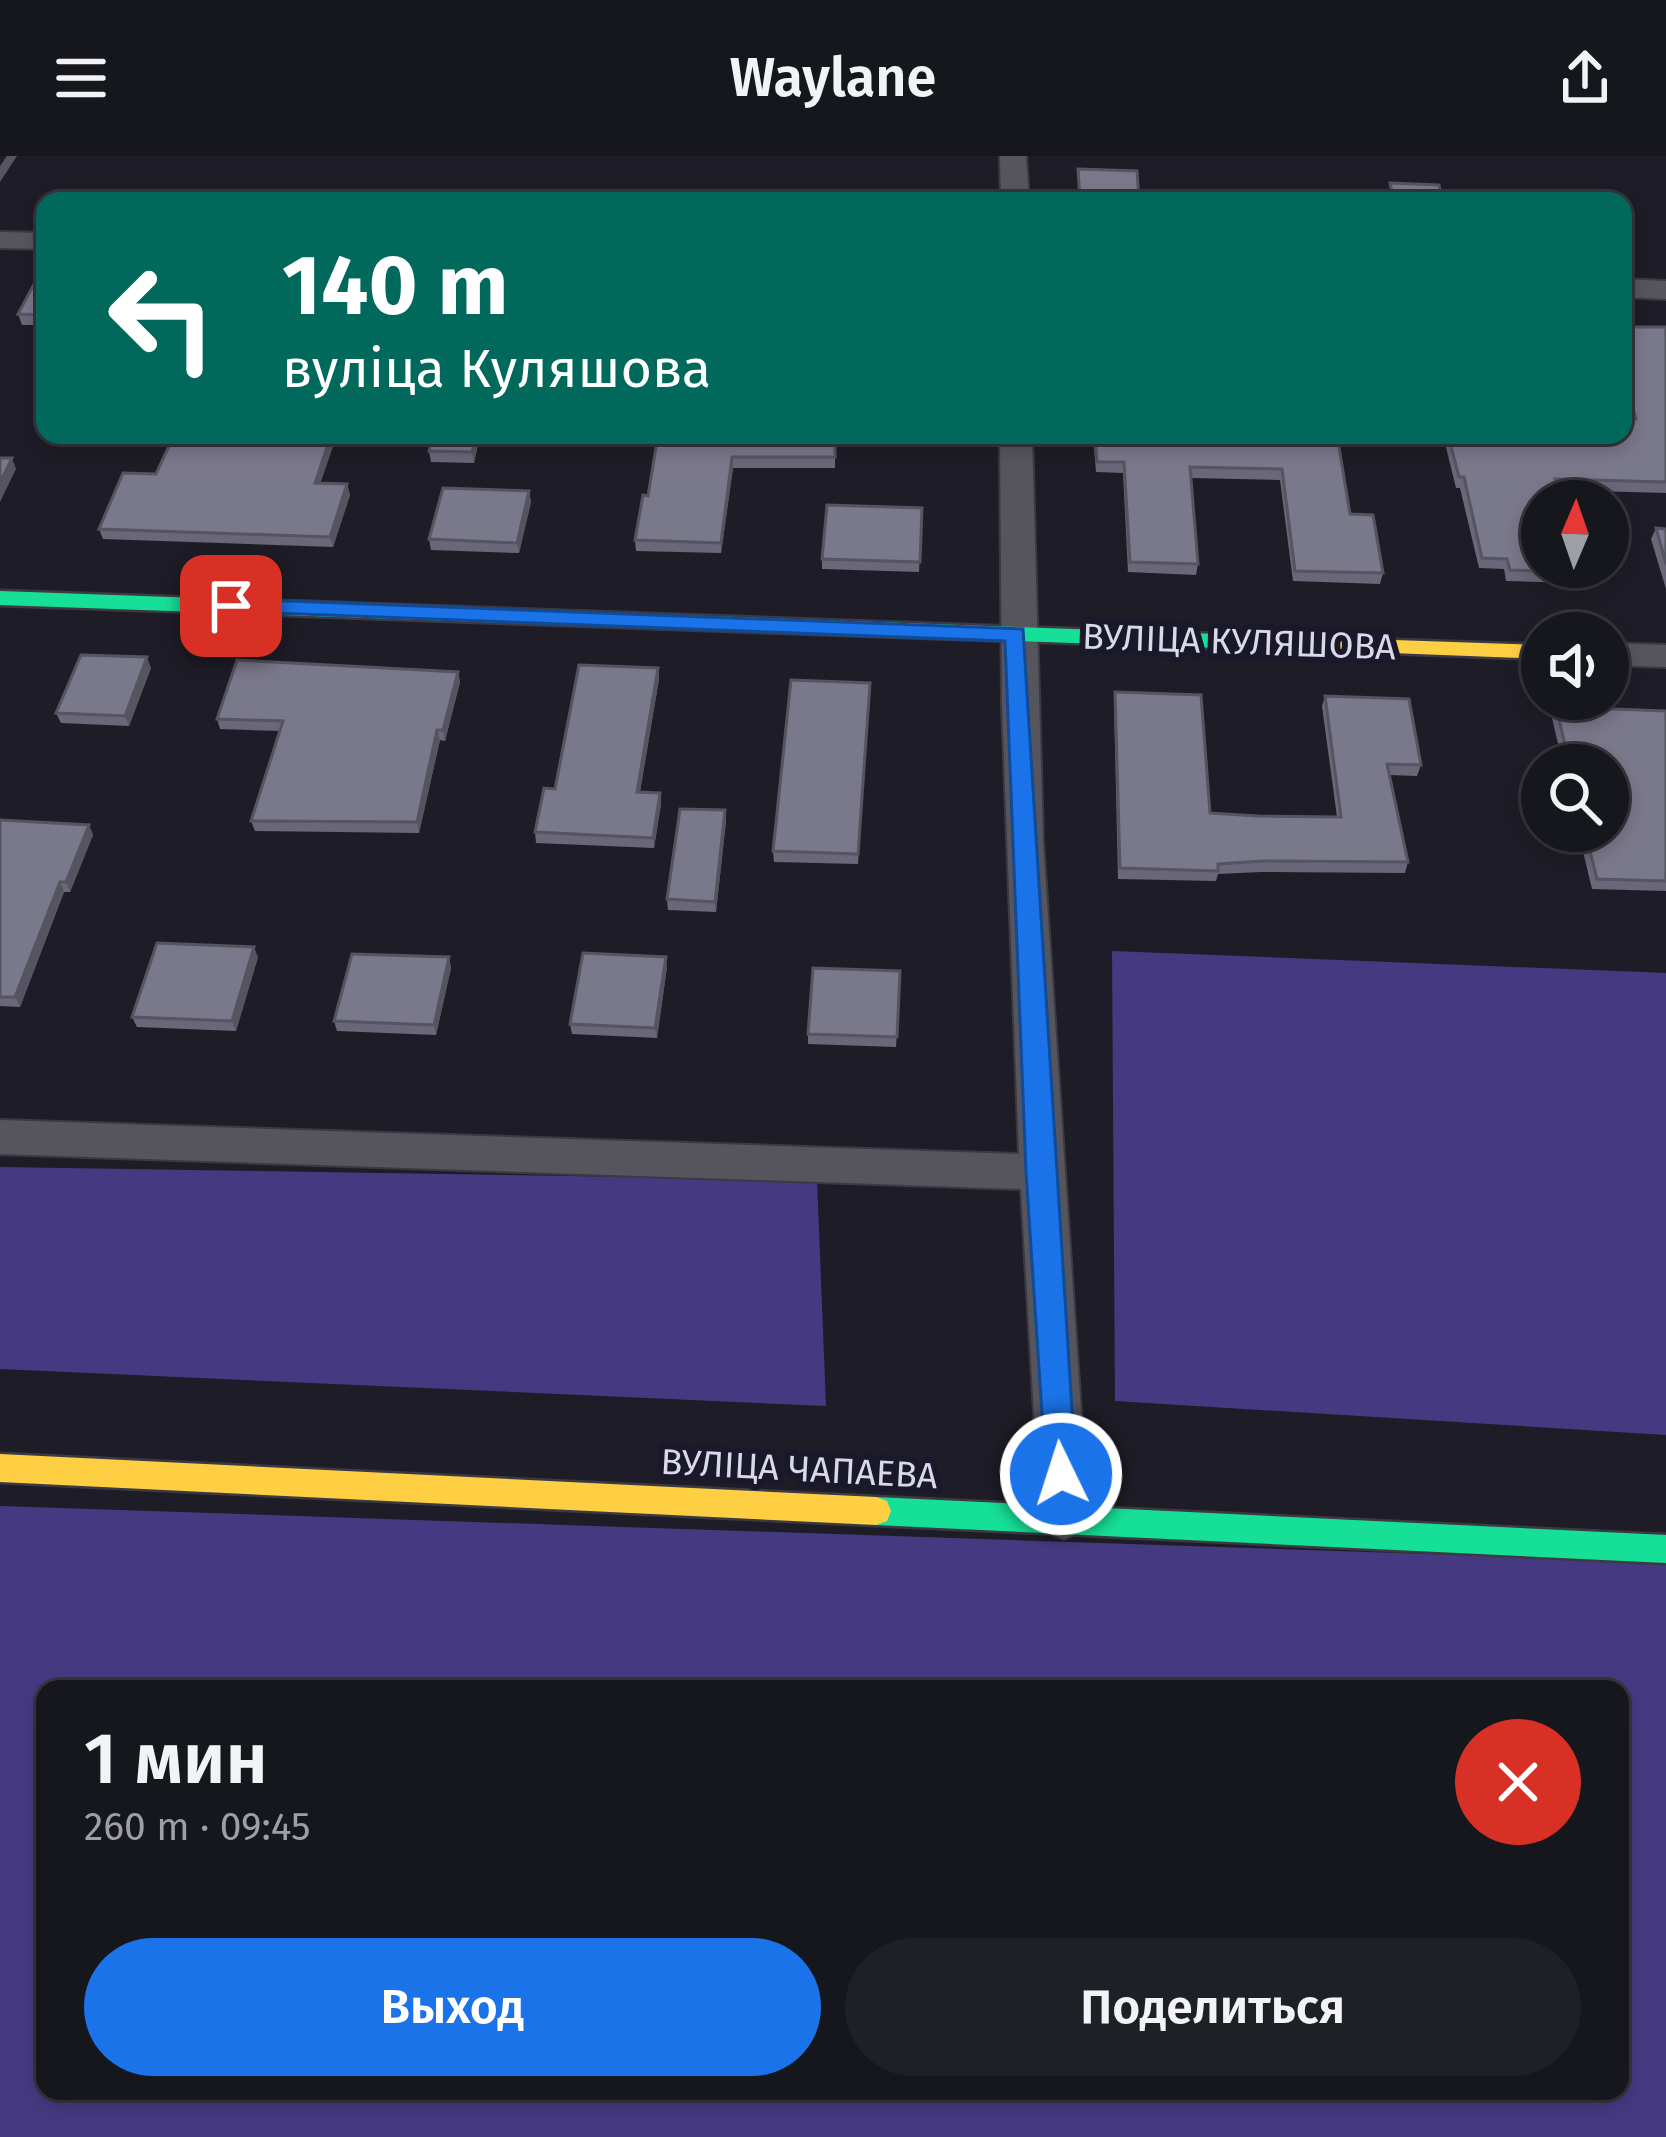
<!DOCTYPE html>
<html lang="ru">
<meta charset="utf-8">
<style>
body{margin:0;font-family:"Fira Sans",sans-serif;background:#1f1f26;color:#f1f3f6;height:100vh;display:flex;flex-direction:column;font-size:45px;white-space:nowrap}
*{box-sizing:border-box;margin:0}
p{font-size:39px;color:#9e9fa4}
.icon{flex:none;width:66px;height:66px;fill:none;stroke:currentColor;stroke-width:2;stroke-linecap:round;stroke-linejoin:round}
.map{position:relative;flex:1;overflow:hidden}
.details{position:absolute;left:36px;top:1524px;width:1593px;height:420px;display:flex;flex-direction:column;background:#16161d;border-radius:24px;box-shadow:0 6px 18px #0003,0 0 0 3px #35353b}
.details>*{flex:none}
.guide{position:absolute;left:36px;top:36px;width:1596px;height:252px;border-radius:24px;box-shadow:0 6px 18px #0003,0 0 0 3px #35353b;background:#00695c;color:#fff;overflow:hidden}
.needle{width:78px;rotate:2deg}
.fabs{position:absolute;left:1521px;top:324px;display:grid;gap:24px}
.fabs a{display:grid;place-items:center;width:108px;height:108px;border-radius:50%;background:#16161d;box-shadow:0 6px 18px #0003,0 0 0 3px #35353b;font-size:60px}
.pin{position:absolute;display:grid;place-items:center;width:102px;height:102px;color:#fff;margin:-51px;border-radius:24px;box-shadow:0 6px 18px #0006}
.me{position:absolute;width:132px;margin:-66px;rotate:356deg;stroke-linejoin:round;filter:drop-shadow(0 0 9px #0008)}
.turn{display:flex;align-items:center;gap:42px;height:252px;padding:0 48px;font-size:54px}
.turn .icon{width:156px;height:156px;stroke-width:2.5}
.turn b{display:block;font-size:84px;line-height:102px}
.round{display:grid;place-items:center;flex:none;width:126px;height:126px;border-radius:63px;background:#1f1f26}
.summary{display:flex;align-items:center;justify-content:space-between;height:204px;padding:0 48px}
h1{font-size:72px;font-weight:600;line-height:90px}
.button{display:flex;gap:24px;margin-top:auto;padding:24px 48px}
.button a{flex:1;height:138px;border-radius:72px;background:#1a73e8;color:#fff;font-size:48px;font-weight:600;line-height:138px;text-align:center}
.button a+a{background:#1f1f26;color:#f1f3f6}
header{display:flex;justify-content:space-between;align-items:center;height:156px;padding:0 48px;background:#16161d;font-size:54px;font-weight:600}
.map>svg:first-child{display:block}
</style>
<header><svg class="icon" aria-label="menu" viewBox="0 0 24 24"><path d="M4 6h16M4 12h16M4 18h16"/></svg>Waylane<svg class="icon" aria-label="share" viewBox="0 0 24 24"><path d="M12 15V3M7 8l5-5 5 5M5 13v7h14v-7"/></svg></header>
<div class="map">
<svg width="1666" height="1981" viewBox="0 0 1666 1981">
<rect width="100%" height="100%" fill="#1e1d27"/>
<!-- forest -->
<g fill="#453a81" fill-rule="evenodd">
<polygon points="1112,795 1666,817 1666,1279 1115,1245"/>
<polygon points="0,1011 817,1024 826,1250 0,1213"/>
<path d="M0,1350L1666,1406V1981H0ZM45,1533H1620V1935H45Z"/>
</g>
<g fill="none" stroke-linecap="round" stroke-linejoin="round">
<defs>
<g id="street">
<polygon points="1000,0 1026,0 1029,45 1001,45"/>
<polygon points="0,76 45,77 45,93 0,92"/>
<polygon points="1623,123 1666,125 1666,143 1623,141"/>
<polygon points="1000,279 1032,279 1043,685 1088,1361 1081,1376 1064,1383 1047,1376 1040,1361 1021,1033 0,998 0,964 1019,998 1002,550"/>
<polygon points="1608,487 1666,489 1666,511 1608,509"/>
</g>
<g id="fast">
<polygon points="0,435 1246,479 1257,486 1246,493 0,449"/>
<polygon points="876,1341 1666,1379 1666,1407 876,1369 865,1365 861,1355 865,1345"/>
</g>
<g id="slow">
<polygon points="1246,479 1542,489 1542,503 1238,491 1238,481"/>
<polygon points="0,1298 876,1341 887,1345 891,1355 887,1365 876,1369 0,1326"/>
</g>
</defs>
<!-- street casing -->
<use href="#street" stroke="#3b3a42" stroke-width="4"/>
<!-- fast casing -->
<use href="#fast" stroke="#3b3a42" stroke-width="5"/>
<!-- slow casing -->
<use href="#slow" stroke="#3b3a42" stroke-width="5"/>
<!-- street -->
<use href="#street" fill="#56555e" fill-rule="evenodd"/>
<!-- fast -->
<use href="#fast" fill="#16e098" fill-rule="evenodd"/>
<!-- slow -->
<use href="#slow" fill="#ffcf43" fill-rule="evenodd"/>
</g>
<!-- wall -->
<g fill="#696778">
<polygon points="45,117 45,169 22,169 18,158"/>
<polygon points="1623,171 1666,171 1666,337 1558,334 1580,416 1576,427 1506,425 1504,413 1479,412 1460,332 1456,332 1443,279 1623,279 1629,263 1623,244"/>
<polygon points="480,279 474,307 431,306 429,295"/>
<polygon points="658,279 835,279 835,312 733,312 721,397 636,395 635,384 648,340"/>
<polygon points="1093,279 1337,279 1350,358 1383,417 1380,428 1293,425 1280,324 1191,322 1198,408 1196,419 1128,416 1123,317 1096,316"/>
<polygon points="321,327 347,328 350,339 333,391 103,383 99,373"/>
<polygon points="529,335 531,346 519,397 431,394 429,383"/>
<polygon points="922,352 919,416 822,413 822,403"/>
<polygon points="1656,372 1666,373 1666,433 1651,383"/>
<polygon points="151,512 129,570 61,567 56,557"/>
<polygon points="658,512 659,523 640,636 660,637 661,648 654,692 536,687 535,676 555,633"/>
<polygon points="458,516 460,526 445,585 440,584 419,677 255,675 251,665 280,575 220,573 217,563"/>
<polygon points="870,527 858,708 774,706 773,695"/>
<polygon points="1115,536 1210,657 1258,660 1337,661 1322,550 1325,540 1421,609 1417,620 1389,619 1408,706 1405,717 1261,716 1218,718 1216,725 1118,723 1114,547"/>
<polygon points="1556,551 1666,555 1666,735 1592,733 1578,675 1608,675 1608,609 1563,609 1552,562"/>
<polygon points="725,654 726,665 716,756 668,754 667,743"/>
<polygon points="0,664 89,669 93,679 70,736 64,736 20,851 0,850"/>
<polygon points="258,801 236,875 137,871 132,861"/>
<polygon points="449,801 451,812 436,879 337,875 334,865"/>
<polygon points="667,811 657,882 572,878 570,868"/>
<polygon points="900,815 896,891 808,888 808,878"/>
</g>
<!-- shaded-wall -->
<g fill="#555461">
<polygon points="7,0 17,0 0,26 0,10"/>
<polygon points="331,279 337,279 317,337 315,327"/>
<polygon points="476,279 480,279 474,307 472,296"/>
<polygon points="732,301 733,312 721,397 721,387"/>
<polygon points="12,302 16,313 0,346 0,327"/>
<polygon points="347,328 350,339 333,391 330,381"/>
<polygon points="529,335 531,346 519,397 517,387"/>
<polygon points="147,501 151,512 129,570 125,560"/>
<polygon points="658,512 659,523 638,647 637,636"/>
<polygon points="458,516 460,526 445,585 443,574"/>
<polygon points="437,574 440,584 419,677 417,666"/>
<polygon points="660,637 661,648 654,692 653,682"/>
<polygon points="725,654 726,665 716,756 715,746"/>
<polygon points="89,669 93,679 70,736 66,726"/>
<polygon points="60,726 64,736 20,851 15,841"/>
<polygon points="254,791 258,801 236,875 232,865"/>
<polygon points="449,801 451,812 436,879 434,869"/>
<polygon points="666,801 667,811 657,882 655,872"/>
</g>
<!-- building -->
<g fill="#7a788b" stroke="#555461" stroke-width="3">
<polygon points="1078,13 1137,15 1139,45 1080,45"/>
<polygon points="1390,27 1439,29 1442,45 1394,45"/>
<polygon points="40,117 45,117 45,159 18,158"/>
<polygon points="1623,171 1666,171 1666,326 1555,323 1561,345 1542,345 1542,411 1579,411 1580,416 1510,414 1507,403 1482,402 1464,321 1459,321 1448,279 1623,279 1623,263 1636,263 1623,221"/>
<polygon points="174,279 331,279 315,327 347,328 330,381 99,373 123,317 156,318"/>
<polygon points="433,279 476,279 472,296 429,295"/>
<polygon points="658,279 835,279 835,301 732,301 721,387 635,384 643,339 648,340"/>
<polygon points="1095,279 1337,279 1350,358 1373,359 1383,417 1295,415 1282,313 1190,311 1198,408 1130,406 1124,306 1097,306"/>
<polygon points="0,302 12,302 0,327"/>
<polygon points="443,332 529,335 517,387 429,383"/>
<polygon points="827,349 922,352 920,406 822,403"/>
<polygon points="1656,372 1666,373 1666,408"/>
<polygon points="81,499 147,501 125,560 56,557"/>
<polygon points="237,504 458,516 443,574 437,574 417,666 251,665 283,565 217,563"/>
<polygon points="579,509 658,512 637,636 660,637 653,682 535,676 544,632 555,633"/>
<polygon points="791,524 870,527 858,698 773,695"/>
<polygon points="1115,536 1201,539 1210,657 1258,660 1341,661 1325,540 1409,543 1421,609 1387,608 1408,706 1263,705 1218,708 1218,715 1120,712"/>
<polygon points="1556,551 1666,555 1666,725 1597,723 1585,675 1608,675 1608,609 1570,609"/>
<polygon points="680,653 725,654 715,746 667,743"/>
<polygon points="0,664 89,669 66,726 60,726 15,841 0,841"/>
<polygon points="157,787 254,791 232,865 132,861"/>
<polygon points="583,797 666,801 655,872 570,868"/>
<polygon points="352,798 449,801 434,869 334,865"/>
<polygon points="813,812 900,815 897,881 808,878"/>
</g>
<!-- route -->
<polygon fill="#1a73e8" stroke="#114b97" stroke-width="3" points="231,443 1023,473 1076,1318 1072,1328 1061,1332 1050,1328 1046,1318 1026,1016 1005,485 223,455 220,450"/>
<g text-anchor="middle" dominant-baseline="central" stroke-width="12" stroke-linejoin="round" paint-order="stroke">
<!-- street labels -->
<g font-size="36" fill="#dad9e7" stroke="#1a192b">
<text transform="translate(1239 486) rotate(2)">ВУЛІЦА КУЛЯШОВА</text>
<text transform="translate(799 1313) rotate(3)">ВУЛІЦА ЧАПАЕВА</text>
</g>
</g>
</svg>
<div class="fabs">
<a><svg class="needle" viewBox="-14 -14 28 28"><path d="M0-13l5 13h-10z" fill="#e53935"/><path d="M0 13l5-13h-10z" fill="#9e9fa4"/></svg></a>
<a><svg class="icon" aria-label="sound" viewBox="0 0 24 24"><path d="M4 9h4l5-4v14l-5-4H4zM17 9q2 3 0 6"/></svg></a>
<a><svg class="icon" aria-label="search" viewBox="0 0 24 24"><circle cx="10" cy="10" r="6"/><path d="M15 15l6 6"/></svg></a>
</div>
<div class="pin" style="left:231px;top:450px;background:#d93025"><svg class="icon" aria-label="arrive" viewBox="0 0 24 24"><path d="M6 21V4h12l-3 4 3 4H6"/></svg></div>
<svg class="me" style="left:1061px;top:1318px" viewBox="-20 -20 40 40"><circle r="17" fill="#1a73e8" stroke="#fff" stroke-width="3"/><path d="M0-11L8 9 0 5-8 9z" fill="#fff"/></svg>
<div class="guide">
<div class="turn"><svg class="icon" aria-label="left" viewBox="0 0 24 24"><path d="M17 20v-9H6M10 6l-5 5 5 5"/></svg><div><b>140 m</b>вуліца Куляшова</div></div>
</div>
<section class="details">
<div class="summary"><div><h1>1 мин</h1><p>260 m · 09:45</p></div><a class="round" style="background:#d93025;color:#fff"><svg class="icon" aria-label="close" viewBox="0 0 24 24"><path d="M6 6l12 12M18 6L6 18"/></svg></a></div>
<div class="button"><a>Выход</a><a>Поделиться</a></div>
</section>
</div>
